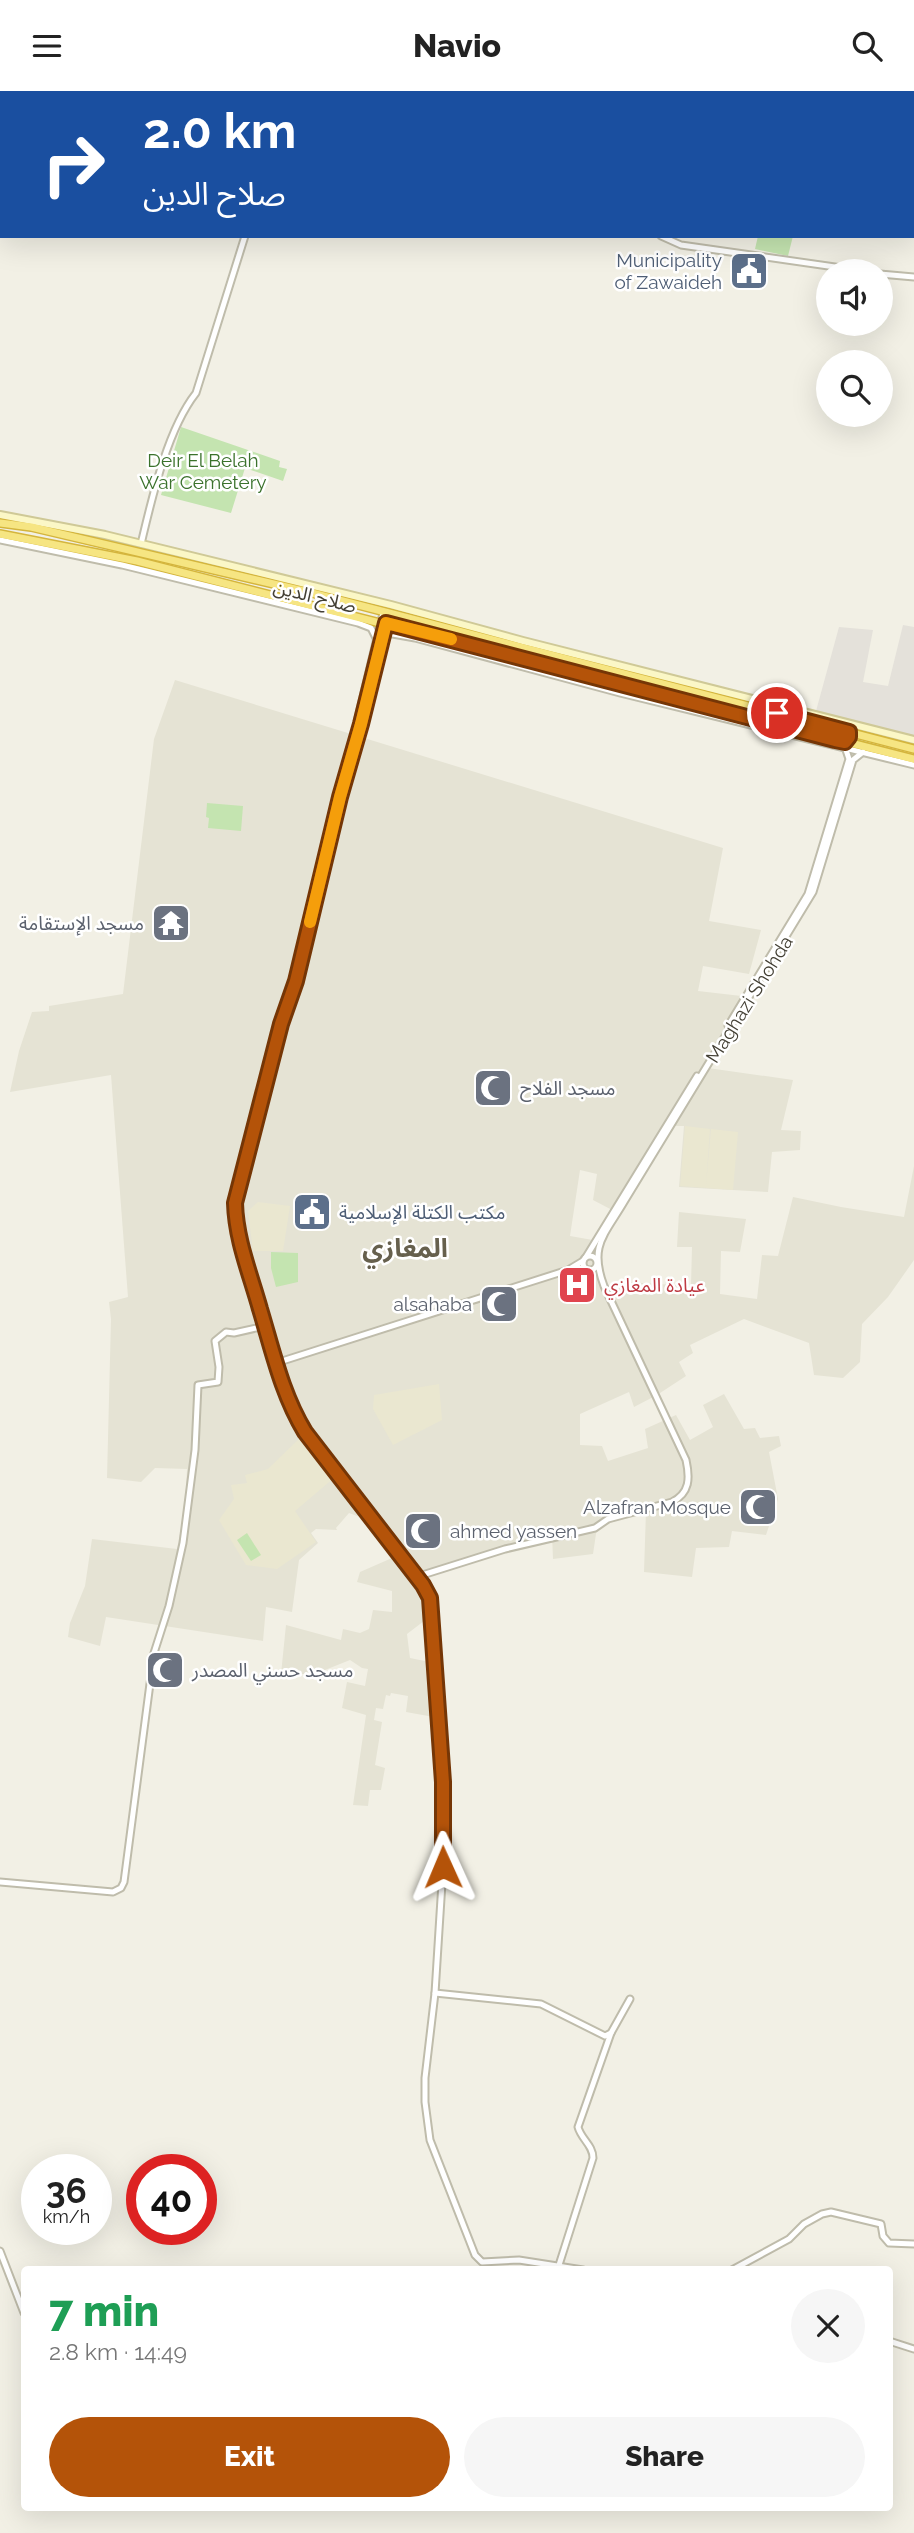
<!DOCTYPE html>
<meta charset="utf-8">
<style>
body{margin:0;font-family:Raleway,"Noto Sans Arabic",sans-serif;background:#f6f6f6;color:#222;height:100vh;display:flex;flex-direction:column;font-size:26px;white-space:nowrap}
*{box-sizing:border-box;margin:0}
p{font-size:23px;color:#767676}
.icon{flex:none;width:38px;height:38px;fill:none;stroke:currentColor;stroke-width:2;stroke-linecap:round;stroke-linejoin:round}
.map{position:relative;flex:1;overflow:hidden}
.side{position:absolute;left:21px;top:2175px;width:872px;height:245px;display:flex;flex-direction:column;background:#fff;border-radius:7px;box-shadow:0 7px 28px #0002}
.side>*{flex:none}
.top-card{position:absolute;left:0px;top:0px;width:915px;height:147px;box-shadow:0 7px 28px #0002;background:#1a4fa0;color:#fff;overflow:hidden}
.buttons{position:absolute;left:816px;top:168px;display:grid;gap:14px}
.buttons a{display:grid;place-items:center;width:77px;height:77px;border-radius:50%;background:#fff;box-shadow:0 7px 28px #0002;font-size:35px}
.speed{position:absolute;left:21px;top:2063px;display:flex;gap:14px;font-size:35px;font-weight:700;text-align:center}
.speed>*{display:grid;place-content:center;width:91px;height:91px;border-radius:50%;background:#fff;box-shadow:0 7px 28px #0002;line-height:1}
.speed small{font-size:18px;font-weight:400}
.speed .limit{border:10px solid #d22;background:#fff;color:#111}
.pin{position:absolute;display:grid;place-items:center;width:60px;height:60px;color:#fff;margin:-30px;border:4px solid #fff;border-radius:50%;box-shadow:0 2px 7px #0007}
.me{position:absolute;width:77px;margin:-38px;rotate:359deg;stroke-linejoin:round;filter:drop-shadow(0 0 5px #0008)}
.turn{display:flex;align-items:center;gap:24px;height:147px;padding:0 28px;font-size:32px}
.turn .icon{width:91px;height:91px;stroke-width:2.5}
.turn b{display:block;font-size:49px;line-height:60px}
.round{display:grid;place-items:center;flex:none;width:74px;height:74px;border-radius:37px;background:#f6f6f6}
.head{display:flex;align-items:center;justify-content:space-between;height:119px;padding:0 28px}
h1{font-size:42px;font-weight:800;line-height:52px;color:#1e9e55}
.cta{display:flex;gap:14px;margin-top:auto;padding:14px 28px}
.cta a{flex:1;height:80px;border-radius:42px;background:#b45309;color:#fff;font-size:28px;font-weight:800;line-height:80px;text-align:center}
.cta a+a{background:#f6f6f6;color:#222}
header{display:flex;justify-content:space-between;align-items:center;height:91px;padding:0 28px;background:#fff;font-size:32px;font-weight:800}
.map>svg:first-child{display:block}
</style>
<header><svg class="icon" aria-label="menu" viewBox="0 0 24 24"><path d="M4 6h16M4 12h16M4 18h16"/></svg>Navio<svg class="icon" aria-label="search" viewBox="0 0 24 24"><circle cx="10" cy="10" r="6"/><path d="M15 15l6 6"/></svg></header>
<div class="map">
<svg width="914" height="2442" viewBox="0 0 914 2442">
<rect width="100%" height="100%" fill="#f2f0e5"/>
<!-- residential -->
<polygon fill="#e5e3d4" points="175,589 723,757 709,830 761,839 749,883 703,875 698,900 750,906 708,977 793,989 781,1039 801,1040 800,1059 772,1061 768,1101 679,1096 684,1035 673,1035 614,1120 593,1109 597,1083 580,1079 570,1145 604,1151 599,1165 601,1181 610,1205 626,1191 691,1195 692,1156 677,1156 679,1121 746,1128 740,1161 721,1160 720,1203 757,1208 762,1164 778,1165 793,1106 841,1116 904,1126 914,1075 914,1169 888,1206 862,1233 860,1271 843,1287 814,1284 809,1252 744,1228 690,1254 693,1262 679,1271 686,1285 657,1304 634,1316 629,1301 580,1323 580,1354 602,1355 608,1370 648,1357 645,1338 676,1324 690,1349 713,1336 703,1314 724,1303 744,1338 755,1337 760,1347 779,1345 781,1355 769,1361 778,1408 766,1444 732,1440 729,1456 696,1457 692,1486 644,1481 646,1420 597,1436 593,1463 553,1468 552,1443 421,1487 433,1509 439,1532 424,1530 407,1543 410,1567 439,1573 445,1628 406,1621 408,1605 391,1602 390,1605 386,1604 383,1618 376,1617 374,1629 382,1631 375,1674 385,1677 381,1699 370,1699 368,1715 353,1714 366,1624 342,1617 347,1591 365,1595 368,1578 362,1577 350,1569 315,1583 281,1583 286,1534 341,1549 343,1538 360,1542 369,1538 373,1519 392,1521 392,1500 357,1491 360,1481 392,1467 360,1426 349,1422 336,1437 337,1439 316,1438 311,1442 318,1452 299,1469 292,1521 266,1516 263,1550 106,1526 100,1555 68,1546 70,1532 85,1495 92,1448 177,1458 185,1417 187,1378 155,1377 141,1391 107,1387 111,1228 109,1211 128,1206 111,984 10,1001 19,960 32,921 49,920 49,915 123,903 154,648"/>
<!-- industrial -->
<polygon fill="#e4e1da" points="903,534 914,536 914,646 816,620 839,536 873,539 863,591 888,595"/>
<!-- education -->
<g fill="#eae7d0">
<polygon points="685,1035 710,1038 706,1094 711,1038 738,1041 733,1099 680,1095"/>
<polygon points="258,1111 290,1115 283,1160 253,1160 248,1120"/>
<polygon points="439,1293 442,1329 393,1354 373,1318 374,1304"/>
<polygon points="303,1344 335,1386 295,1420 316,1451 277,1478 246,1474 219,1429 234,1408 231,1394 247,1392 245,1384 268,1378"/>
</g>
<!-- green -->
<g fill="#c4e4b0">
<polygon points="758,145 793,145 788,165 755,158"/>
<polygon points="181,336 280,370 279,376 287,378 283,390 245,377 231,422 161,404"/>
<polygon points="207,712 243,715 241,740 208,737 209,727 206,726"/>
<polygon points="271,1161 298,1162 298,1191 276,1196 271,1177"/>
<polygon points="247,1442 261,1464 251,1470 237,1449"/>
</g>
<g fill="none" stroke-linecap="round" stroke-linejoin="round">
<defs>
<g id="tertiary">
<polyline points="404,0 407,2"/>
<polyline points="290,2 291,0"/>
<polyline points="661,145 681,154 863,180"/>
<polyline points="880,183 914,186"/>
<polyline points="0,449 122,474 358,532 371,537 377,549"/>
<path d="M141,453C152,407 167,339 196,302L245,145"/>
<path d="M387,524L361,633L340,707L296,890L281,933L235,1112C236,1149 250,1182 260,1218C273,1261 282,1303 305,1341L423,1494L430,1507L443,1691V1776L435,1902L425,1987V2011L430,2049L475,2164L482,2171L519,2169L583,2179"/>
<polyline points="382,546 387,542 415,547 620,602 914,674"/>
<polyline points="358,638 357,631 383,522"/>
<polyline points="728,935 808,803 849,668 845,656"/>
<circle cx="590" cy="1172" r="7"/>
<polyline points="586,1166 697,985"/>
<polyline points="276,1272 568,1179 583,1170"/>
<path d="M416,1486L505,1458L595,1437L608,1428L672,1411C690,1402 690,1387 686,1369L604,1195C589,1155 604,1145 624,1111L813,801L853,669L863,661"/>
<polyline points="0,1791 113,1801 121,1797 124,1791 154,1562 169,1515 183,1452 195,1359 198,1294 218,1291 219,1276 215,1250 226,1241 234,1242 265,1235"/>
<polyline points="435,1902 541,1913 605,1945 611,1942 630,1908"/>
<polyline points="0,2160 24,2222"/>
<path d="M559,2174L593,2067C593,2054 581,2048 578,2036L611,1942"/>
<polyline points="732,2179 789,2148 804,2133 822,2123 831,2121 881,2133 883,2145 889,2152 914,2153"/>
<polyline points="889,2250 914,2258"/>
</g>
<polyline id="secondary" points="0,424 105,444 391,514 523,550 914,649"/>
<g id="trunk">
<polyline points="0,432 31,436 312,502 914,658"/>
<polyline points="0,443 137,470 914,668"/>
</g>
</defs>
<!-- tertiary casing -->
<use href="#tertiary" stroke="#bfbcab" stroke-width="9"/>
<!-- secondary casing -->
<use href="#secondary" stroke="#cfc997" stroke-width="10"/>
<!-- trunk casing -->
<use href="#trunk" stroke="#d4b53d" stroke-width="10"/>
<!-- tertiary -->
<use href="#tertiary" stroke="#fff" stroke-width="5"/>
<!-- secondary -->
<use href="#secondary" stroke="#fbf7c6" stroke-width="6"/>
<!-- trunk -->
<use href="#trunk" stroke="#f6e582" stroke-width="7"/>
</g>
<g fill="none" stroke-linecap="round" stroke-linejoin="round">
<defs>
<path id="route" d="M443,1776V1691L430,1507L423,1494L305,1341C282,1303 273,1261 260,1218C250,1182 236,1149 235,1112L281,933L296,890L340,706L361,633L386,532L835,649L845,651L849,646V641L777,622"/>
</defs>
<!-- route casing -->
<use href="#route" stroke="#753606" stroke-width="18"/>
<!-- route -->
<use href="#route" stroke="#b45309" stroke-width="12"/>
<!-- slow -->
<polyline stroke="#f59e0b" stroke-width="12" points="310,831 340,706 361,633 386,532 451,548"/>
</g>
<!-- icons -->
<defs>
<symbol id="civic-square" viewBox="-11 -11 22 22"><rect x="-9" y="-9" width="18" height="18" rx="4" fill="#5c6f8a" stroke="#fff"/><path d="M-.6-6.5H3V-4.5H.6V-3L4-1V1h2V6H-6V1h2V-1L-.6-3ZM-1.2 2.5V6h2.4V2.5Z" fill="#fff"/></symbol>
<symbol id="temple-square" viewBox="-11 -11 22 22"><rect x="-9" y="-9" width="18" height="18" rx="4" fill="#6b7280" stroke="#fff"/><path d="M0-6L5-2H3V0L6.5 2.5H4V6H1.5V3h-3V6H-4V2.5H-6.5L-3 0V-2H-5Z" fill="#fff"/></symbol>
<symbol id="mosque-square" viewBox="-11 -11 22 22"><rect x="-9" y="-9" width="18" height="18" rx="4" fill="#6b7280" stroke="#fff"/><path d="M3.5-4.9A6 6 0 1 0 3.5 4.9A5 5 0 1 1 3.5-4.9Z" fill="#fff"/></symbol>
<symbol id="hospital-square" viewBox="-11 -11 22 22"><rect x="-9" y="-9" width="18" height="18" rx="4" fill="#e0444e" stroke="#fff"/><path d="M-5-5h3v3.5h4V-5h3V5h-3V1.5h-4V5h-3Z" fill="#fff"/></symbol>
</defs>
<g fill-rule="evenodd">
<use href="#civic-square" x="727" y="158" width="44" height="44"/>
<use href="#temple-square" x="149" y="810" width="44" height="44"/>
<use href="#mosque-square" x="471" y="975" width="44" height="44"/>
<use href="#civic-square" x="290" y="1099" width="44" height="44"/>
<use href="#hospital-square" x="555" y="1172" width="44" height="44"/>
<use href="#mosque-square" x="477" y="1191" width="44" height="44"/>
<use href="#mosque-square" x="736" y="1394" width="44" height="44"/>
<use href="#mosque-square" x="401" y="1418" width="44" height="44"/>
<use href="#mosque-square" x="143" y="1557" width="44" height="44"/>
</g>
<g text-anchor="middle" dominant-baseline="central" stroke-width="5" stroke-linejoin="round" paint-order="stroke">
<!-- service labels -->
<g font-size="19" fill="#4e5e75" stroke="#fff" text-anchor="end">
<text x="722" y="169">Municipality<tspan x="722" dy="22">of Zawaideh</tspan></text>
<text x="339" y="1121" text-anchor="start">مكتب الكتلة الإسلامية</text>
</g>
<!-- park labels -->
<g font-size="19" fill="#3b722c" stroke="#fff">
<text x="203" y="369">Deir El Belah<tspan x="203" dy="22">War Cemetery</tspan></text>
</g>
<!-- street labels -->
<g font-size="19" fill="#444035" stroke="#fff">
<text transform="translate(315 505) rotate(14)">صلاح الدين</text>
<text transform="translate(749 908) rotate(-58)">Maghazi Shohda</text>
</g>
<!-- worship labels -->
<g font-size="19" fill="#5b616d" stroke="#fff" text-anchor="end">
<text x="144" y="832">مسجد الإستقامة</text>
<text x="520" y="997" text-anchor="start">مسجد الفلاح</text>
<text x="472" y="1213">alsahaba</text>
<text x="731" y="1416">Alzafran Mosque</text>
<text x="450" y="1440" text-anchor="start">ahmed yassen</text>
<text x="192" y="1579" text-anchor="start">مسجد حسني المصدر</text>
</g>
<!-- health labels -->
<g font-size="19" fill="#be3a42" stroke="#fff" text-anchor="start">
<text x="604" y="1194">عيادة المغازي</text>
</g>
<!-- district labels -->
<g font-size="26" font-weight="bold" fill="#66604d" stroke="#fff">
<text x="405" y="1157">المغازي</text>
</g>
</g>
</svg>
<div class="buttons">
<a><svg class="icon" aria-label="sound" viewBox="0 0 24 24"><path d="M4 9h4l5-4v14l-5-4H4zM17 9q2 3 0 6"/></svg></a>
<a><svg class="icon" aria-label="search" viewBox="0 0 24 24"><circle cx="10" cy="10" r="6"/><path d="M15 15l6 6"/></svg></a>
</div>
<div class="speed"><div>36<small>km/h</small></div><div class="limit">40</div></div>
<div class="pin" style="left:777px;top:622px;background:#d93025"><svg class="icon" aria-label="arrive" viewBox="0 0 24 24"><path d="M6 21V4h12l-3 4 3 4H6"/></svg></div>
<svg class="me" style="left:443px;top:1776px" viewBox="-20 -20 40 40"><path d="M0-17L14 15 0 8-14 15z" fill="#b45309" stroke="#fff" stroke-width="4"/></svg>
<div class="top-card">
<div class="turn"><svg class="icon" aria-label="right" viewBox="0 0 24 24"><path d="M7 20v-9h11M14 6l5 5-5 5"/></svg><div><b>2.0 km</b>صلاح الدين</div></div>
</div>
<section class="side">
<div class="head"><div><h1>7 min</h1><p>2.8 km · 14:49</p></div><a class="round"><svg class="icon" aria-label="close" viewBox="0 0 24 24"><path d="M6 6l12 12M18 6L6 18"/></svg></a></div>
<div class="cta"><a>Exit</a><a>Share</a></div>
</section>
</div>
